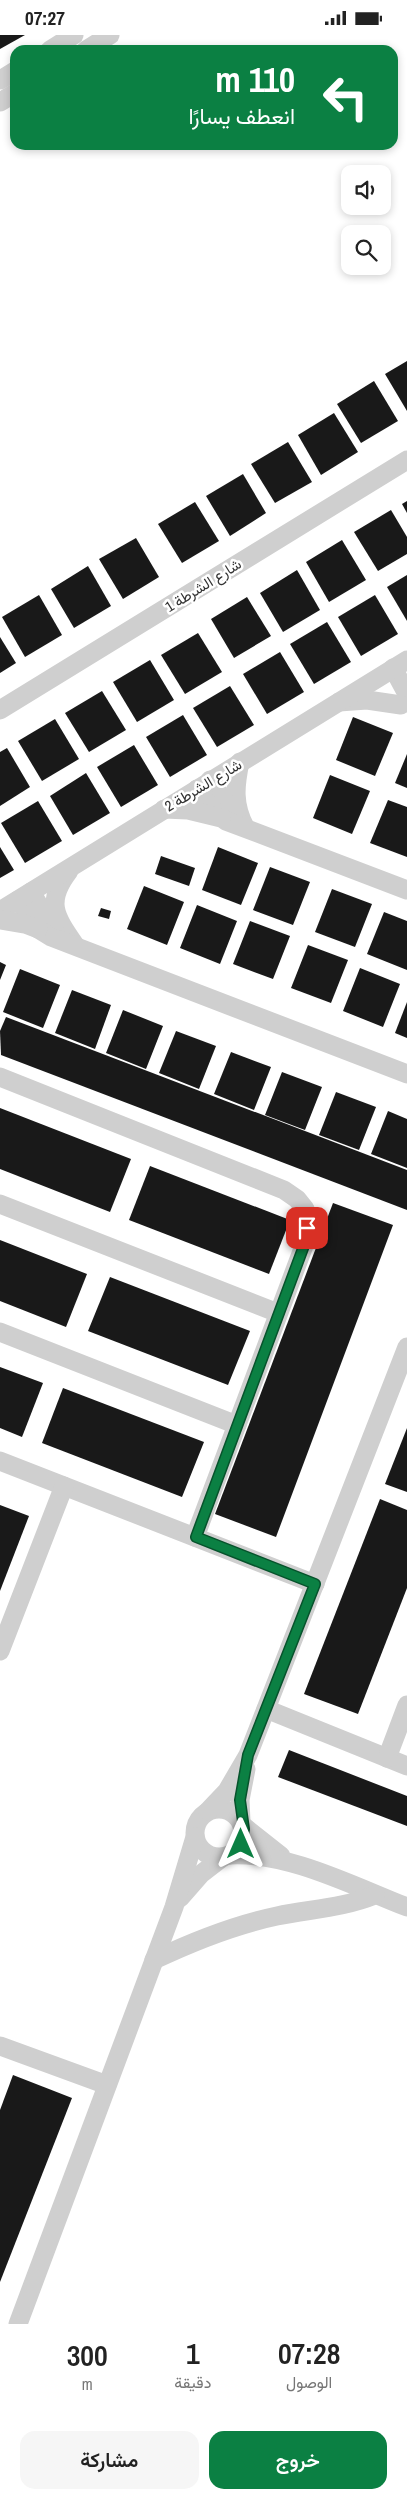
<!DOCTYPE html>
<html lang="ar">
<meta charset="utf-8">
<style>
body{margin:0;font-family:"Archivo Narrow",Vazirmatn,sans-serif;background:#f6f6f6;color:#222;direction:rtl;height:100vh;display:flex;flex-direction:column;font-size:19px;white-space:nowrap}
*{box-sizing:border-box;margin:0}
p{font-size:16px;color:#767676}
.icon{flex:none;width:28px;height:28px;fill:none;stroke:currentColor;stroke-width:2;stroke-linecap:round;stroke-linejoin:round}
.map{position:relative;height:2289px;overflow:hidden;direction:ltr}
.panel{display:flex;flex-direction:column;background:#fff;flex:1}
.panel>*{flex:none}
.guide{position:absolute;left:10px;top:10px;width:388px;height:105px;border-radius:15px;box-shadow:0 2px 8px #0003;direction:rtl;background:#0b8043;color:#fff;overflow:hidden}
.buttons{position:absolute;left:341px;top:130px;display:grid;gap:10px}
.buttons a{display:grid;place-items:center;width:50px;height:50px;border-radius:10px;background:#fff;box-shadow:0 2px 8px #0003;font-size:25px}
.pin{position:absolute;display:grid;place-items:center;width:42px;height:42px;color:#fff;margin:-21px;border-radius:10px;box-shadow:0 2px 8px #0006}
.me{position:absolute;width:55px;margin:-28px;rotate:0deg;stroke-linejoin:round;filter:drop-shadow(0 0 4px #0008)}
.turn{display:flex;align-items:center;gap:18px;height:105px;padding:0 20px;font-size:22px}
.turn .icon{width:65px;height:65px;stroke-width:2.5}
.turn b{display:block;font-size:35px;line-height:42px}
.eta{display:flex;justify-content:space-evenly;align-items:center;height:85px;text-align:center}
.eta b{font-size:30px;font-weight:600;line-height:35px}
.cta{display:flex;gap:10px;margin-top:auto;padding:10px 20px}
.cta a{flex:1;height:58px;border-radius:15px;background:#0b8043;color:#fff;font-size:20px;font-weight:600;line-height:58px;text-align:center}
.cta a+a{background:#f6f6f6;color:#222}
.status{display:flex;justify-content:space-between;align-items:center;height:35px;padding:0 25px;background:#fff;direction:ltr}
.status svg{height:14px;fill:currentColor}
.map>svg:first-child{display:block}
</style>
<div class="status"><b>07:27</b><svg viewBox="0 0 49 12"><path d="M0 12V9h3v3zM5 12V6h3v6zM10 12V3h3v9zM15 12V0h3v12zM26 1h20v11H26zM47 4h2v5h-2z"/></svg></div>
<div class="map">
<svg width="407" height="2289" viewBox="0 0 407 2289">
<rect width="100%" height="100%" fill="#fff"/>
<!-- building -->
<g fill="#191919">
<polygon points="0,0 25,0 0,14"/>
<polygon points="407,326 407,376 385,339"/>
<polygon points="374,346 398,386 361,408 337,369"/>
<polygon points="334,378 358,417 321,440 298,400"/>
<polygon points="288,407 312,447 275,468 251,429"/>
<polygon points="243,439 266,478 230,501 206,461"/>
<polygon points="407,466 407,478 402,469"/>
<polygon points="195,467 219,506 182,528 158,489"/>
<polygon points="391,475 407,502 407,519 378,536 354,497"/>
<polygon points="136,503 159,542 123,564 99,524"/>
<polygon points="342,505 366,545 329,567 306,527"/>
<polygon points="88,531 111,571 74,593 51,554"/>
<polygon points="297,535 320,575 283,597 260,558"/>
<polygon points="407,540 407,586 387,552"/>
<polygon points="39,560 62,600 25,622 2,582"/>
<polygon points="375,560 398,599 361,621 338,582"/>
<polygon points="247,562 271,601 234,623 211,584"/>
<polygon points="327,587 351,627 314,649 290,609"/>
<polygon points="198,598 222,637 185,659 161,620"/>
<polygon points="0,602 16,628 0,638"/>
<polygon points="280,617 304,657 267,679 243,639"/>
<polygon points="150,625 174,665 137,687 113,647"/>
<polygon points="230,651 254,690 217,712 193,673"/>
<polygon points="102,656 126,695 89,717 65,678"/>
<polygon points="183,680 207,720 170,742 146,702"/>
<polygon points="353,682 393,698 375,741 336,725"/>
<polygon points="55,684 79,724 42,746 18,706"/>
<polygon points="134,710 158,750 121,772 97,732"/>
<polygon points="7,713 30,752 0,771 0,717"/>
<polygon points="407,719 407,753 395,748"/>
<polygon points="86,738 110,778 73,800 50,761"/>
<polygon points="330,740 370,756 352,799 313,783"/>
<polygon points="388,765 407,772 407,822 370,808"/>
<polygon points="38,766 62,806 25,828 1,788"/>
<polygon points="0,812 14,835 0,843"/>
<polygon points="218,812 258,828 241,870 202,855"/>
<polygon points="161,821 195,833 189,851 155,839"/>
<polygon points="270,832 310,847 293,890 253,875"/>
<polygon points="144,851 184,867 167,910 127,894"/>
<polygon points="332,854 372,869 355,912 315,897"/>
<polygon points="197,870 237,886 220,929 180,913"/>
<polygon points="101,873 111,876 109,884 98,881"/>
<polygon points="384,877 407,886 407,935 367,919"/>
<polygon points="250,886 290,901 273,944 233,929"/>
<polygon points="308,910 348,925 331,968 291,953"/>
<polygon points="0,927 6,930 0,945"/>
<polygon points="360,933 400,949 383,992 343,976"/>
<polygon points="20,934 60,950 43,993 3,977"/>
<polygon points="72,955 111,970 95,1014 55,998"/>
<polygon points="407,967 407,1003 395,998"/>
<polygon points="123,975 163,991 146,1034 106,1018"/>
<polygon points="6,982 407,1135 407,1175 1,1020 0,996"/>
<polygon points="176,996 216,1011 199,1054 159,1038"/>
<polygon points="231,1017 271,1032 254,1075 214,1059"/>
<polygon points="282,1037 322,1052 305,1095 265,1080"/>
<polygon points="336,1057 376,1072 359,1115 319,1100"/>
<polygon points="0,1073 131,1124 110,1177 0,1134"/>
<polygon points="388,1076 407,1084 407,1133 371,1119"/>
<polygon points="150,1131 290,1185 269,1239 129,1185"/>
<polygon points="333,1168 393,1190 276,1502 215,1479"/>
<polygon points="0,1205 87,1239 66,1292 0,1266"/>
<polygon points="110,1242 250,1296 228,1350 88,1296"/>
<polygon points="0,1332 43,1348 22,1402 0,1393"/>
<polygon points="63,1353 204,1407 182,1462 42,1408"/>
<polygon points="407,1393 407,1457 385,1449"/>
<polygon points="380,1464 407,1475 407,1553 358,1679 304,1659"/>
<polygon points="0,1470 29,1481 0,1556"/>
<polygon points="289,1715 407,1761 407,1791 278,1742"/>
<polygon points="13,2040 72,2063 0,2247 0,2075"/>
</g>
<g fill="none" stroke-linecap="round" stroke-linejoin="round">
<!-- minor -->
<g stroke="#cfcfcf" stroke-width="19">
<polyline points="50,15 74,0"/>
<polyline points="86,15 110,0"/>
<polyline points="0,45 15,36"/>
<polyline points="0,67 15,58"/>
<polyline points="393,633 407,659"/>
<polyline points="339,667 367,665 401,670"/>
<polyline points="0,675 407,425"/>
<path d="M240,727C235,751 233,769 245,792"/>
<polyline points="210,745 237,784"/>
<polyline points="197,754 211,773 226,786 407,855"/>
<polyline points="164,774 188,775 221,783"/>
<path d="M69,836C45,867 55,881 75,910"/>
<polyline points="31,857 55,897"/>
<polyline points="18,865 38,894 51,902 407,1039"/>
<polyline points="0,876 407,625"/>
<polyline points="0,885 25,889 38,894"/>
<polyline points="0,1042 284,1155 297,1164 305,1174 305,1208 195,1502"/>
<polyline points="0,1169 278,1278"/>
<polyline points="0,1297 237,1390"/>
<polyline points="0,1426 315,1549"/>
<polyline points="0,1616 64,1451"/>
<polyline points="266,1674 407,1731"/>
<polyline points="387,1723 407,1670"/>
<circle cx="219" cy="1798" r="24"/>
<polyline points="208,1776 227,1756 248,1720 407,1312"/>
<polyline points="241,1787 240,1765 246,1734"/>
<polyline points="242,1790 281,1821"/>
<path d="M230,1820C288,1817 353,1851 407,1872"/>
<polyline points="180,1863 201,1839 223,1822"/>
<path d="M154,1925C194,1906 234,1890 277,1881C311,1874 343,1873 375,1860"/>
<polyline points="0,2011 107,2050"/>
<polyline points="18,2289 174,1872 195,1802"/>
</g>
</g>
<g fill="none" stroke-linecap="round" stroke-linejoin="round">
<defs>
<polyline id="route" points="241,1809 244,1794 240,1765 248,1720 315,1549 196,1502 305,1208 307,1193"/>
</defs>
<!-- route casing -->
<use href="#route" stroke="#07532c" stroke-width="12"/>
<!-- route -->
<use href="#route" stroke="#0b8043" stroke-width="9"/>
</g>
<g text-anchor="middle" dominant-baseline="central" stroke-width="5" stroke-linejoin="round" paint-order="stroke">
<!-- street labels -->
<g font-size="15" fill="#323232" stroke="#fff">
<text transform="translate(203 550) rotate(-32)">شارع الشرطة 1</text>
<text transform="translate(203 750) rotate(-31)">شارع الشرطة 2</text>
</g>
</g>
</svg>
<div class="buttons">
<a><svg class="icon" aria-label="sound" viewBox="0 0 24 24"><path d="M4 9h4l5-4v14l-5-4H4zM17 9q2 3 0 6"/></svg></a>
<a><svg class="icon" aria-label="search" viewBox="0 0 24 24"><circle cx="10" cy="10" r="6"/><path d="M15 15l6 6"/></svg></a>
</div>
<div class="pin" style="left:307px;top:1193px;background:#d93025"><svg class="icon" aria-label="arrive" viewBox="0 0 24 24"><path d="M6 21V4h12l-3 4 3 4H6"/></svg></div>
<svg class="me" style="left:241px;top:1809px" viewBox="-20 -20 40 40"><path d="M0-17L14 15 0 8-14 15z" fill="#0b8043" stroke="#fff" stroke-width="4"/></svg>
<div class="guide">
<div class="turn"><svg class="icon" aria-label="left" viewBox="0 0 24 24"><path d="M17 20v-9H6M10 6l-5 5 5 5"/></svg><div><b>110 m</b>انعطف يسارًا</div></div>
</div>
</div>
<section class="panel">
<div class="eta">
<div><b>07:28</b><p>الوصول</p></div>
<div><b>1</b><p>دقيقة</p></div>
<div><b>300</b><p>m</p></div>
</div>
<div class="cta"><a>خروج</a><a>مشاركة</a></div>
</section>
